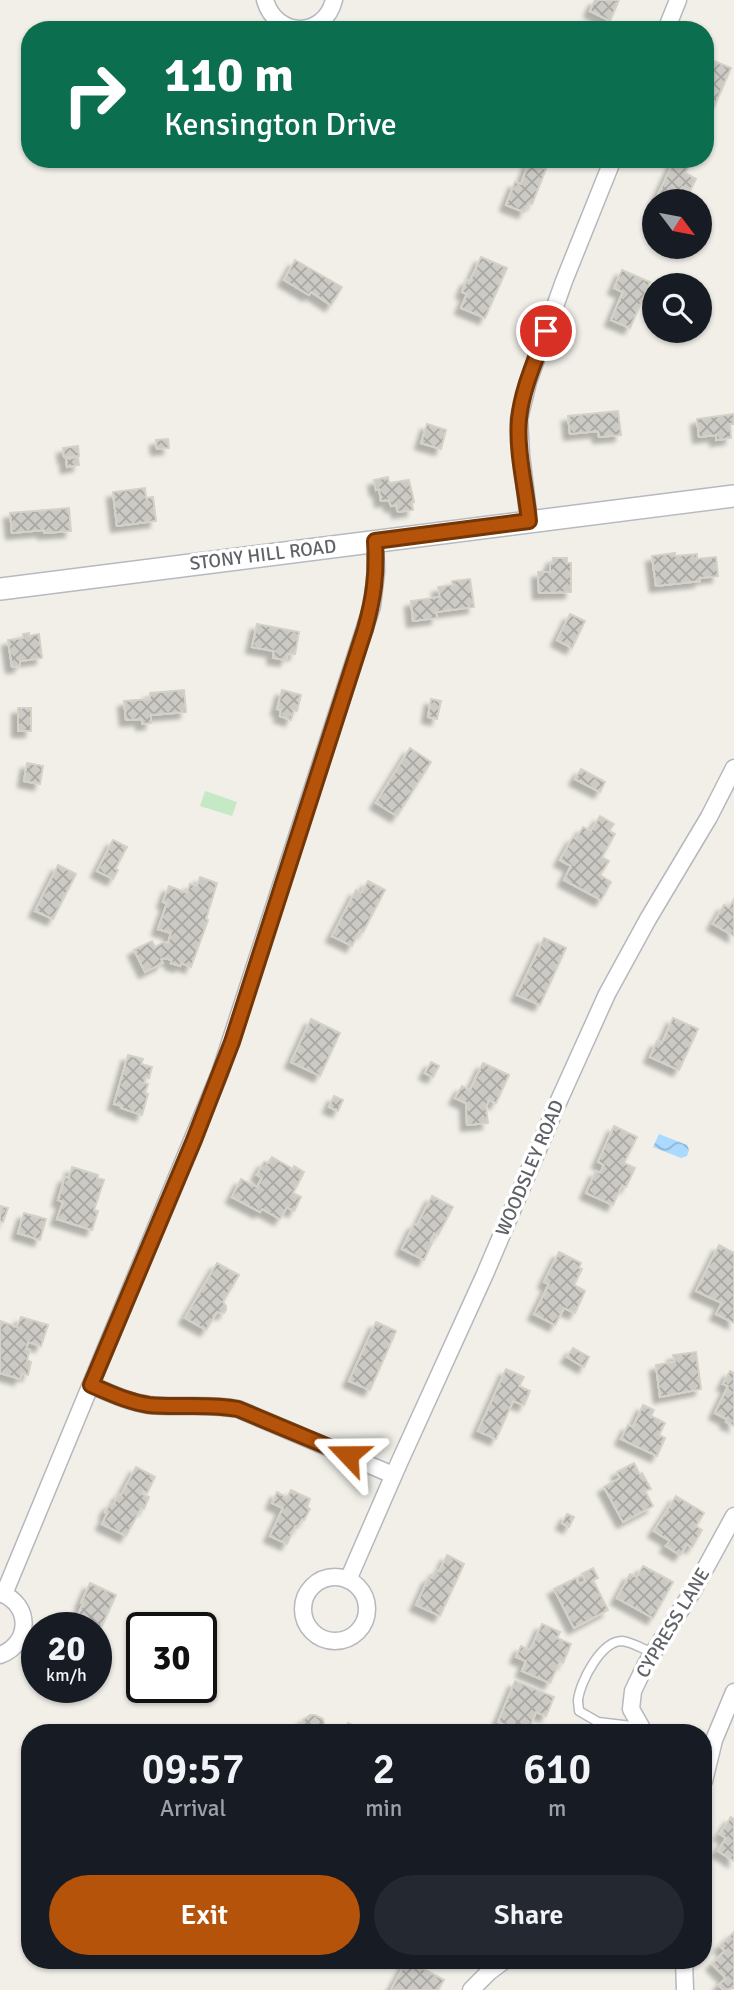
<!DOCTYPE html>
<style>
body{margin:0;font-family:Signika,sans-serif;background:#242831;color:#f1f3f6;height:100vh;display:flex;flex-direction:column;font-size:26px;white-space:nowrap}
*{box-sizing:border-box;margin:0}
p{font-size:23px;color:#9ea1a6}
.icon{flex:none;width:38px;height:38px;fill:none;stroke:currentColor;stroke-width:2;stroke-linecap:round;stroke-linejoin:round}
.map{position:relative;flex:1;overflow:hidden}
.side{position:absolute;left:21px;top:1724px;width:691px;height:245px;display:flex;flex-direction:column;background:#171b24;border-radius:28px;box-shadow:0 2px 5px #0004}
.side>*{flex:none}
.banner{position:absolute;left:21px;top:21px;width:693px;height:147px;border-radius:28px;box-shadow:0 2px 5px #0004;background:#0b6e4f;color:#fff;overflow:hidden}
.needle{width:46px;rotate:122deg}
.tools{position:absolute;left:642px;top:189px;display:grid;gap:14px}
.tools a{display:grid;place-items:center;width:70px;height:70px;border-radius:50%;background:#171b24;box-shadow:0 2px 5px #0004;font-size:35px}
.speed{position:absolute;left:21px;top:1612px;display:flex;gap:14px;font-size:35px;font-weight:700;text-align:center}
.speed>*{display:grid;place-content:center;width:91px;height:91px;border-radius:50%;background:#171b24;box-shadow:0 2px 5px #0004;line-height:1}
.speed small{font-size:18px;font-weight:400}
.speed .limit{border:4px solid #111;border-radius:10px;background:#fff;color:#111}
.pin{position:absolute;display:grid;place-items:center;width:60px;height:60px;color:#fff;margin:-30px;border:4px solid #fff;border-radius:50%;box-shadow:0 2px 7px #0007}
.me{position:absolute;width:77px;margin:-38px;rotate:293deg;stroke-linejoin:round;filter:drop-shadow(0 0 5px #0008)}
.turn{display:flex;align-items:center;gap:24px;height:147px;padding:0 28px;font-size:32px}
.turn .icon{width:91px;height:91px;stroke-width:2.5}
.turn b{display:block;font-size:49px;line-height:60px}
.eta{display:flex;justify-content:space-evenly;align-items:center;height:119px;text-align:center}
.eta b{font-size:42px;font-weight:600;line-height:49px}
.action{display:flex;gap:14px;margin-top:auto;padding:14px 28px}
.action a{flex:1;height:80px;border-radius:42px;background:#b45309;color:#fff;font-size:28px;font-weight:600;line-height:80px;text-align:center}
.action a+a{background:#242831;color:#f1f3f6}
.map>svg:first-child{display:block}
</style>
<div class="map">
<svg width="734" height="1990" viewBox="0 0 734 1990">
<defs>
<pattern id="water-waves" width="16" height="10" patternUnits="userSpaceOnUse" patternTransform="scale(1.75)"><rect width="16" height="10" fill="#aadaff"/><path d="M0 5q4-4 8 0t8 0" fill="none" stroke="#8eb4d2"/></pattern>
<pattern id="building-cross-hatch" width="8" height="8" patternUnits="userSpaceOnUse" patternTransform="scale(1.75)"><rect width="8" height="8" fill="#cccac5"/><path d="M0 0l8 8M0 8l8-8" fill="none" stroke="#a9a8a4"/></pattern>
<filter id="shadow"><feDropShadow dx="-6" dy="6" stdDeviation="2" flood-color="#0004"/></filter>
</defs>
<rect width="100%" height="100%" fill="#f1efe8"/>
<!-- green -->
<polygon fill="#c5e8c5" points="205,791 237,802 232,816 200,806"/>
<!-- water -->
<polygon fill="url(#water-waves)" points="659,1134 687,1145 689,1150 687,1156 681,1158 653,1147"/>
<!-- building -->
<g fill="url(#building-cross-hatch)" stroke="#d6d1c6" stroke-width="2" filter="url(#shadow)">
<polygon points="595,0 619,0 610,21 590,11"/>
<polygon points="714,61 731,68 705,128 705,81"/>
<polygon points="675,159 687,159 691,161 685,173 696,179 690,191 682,187 674,201 655,201"/>
<polygon points="529,162 546,169 532,204 528,203 524,212 506,205 515,182 521,184"/>
<polygon points="481,257 507,268 485,318 461,308 467,294 462,292 467,280 470,281"/>
<polygon points="295,260 342,287 331,305 311,292 309,295 284,280"/>
<polygon points="622,270 650,282 630,328 611,320 623,292 614,288"/>
<polygon points="618,411 621,435 599,437 598,431 570,434 568,416"/>
<polygon points="734,414 734,424 730,424 731,438 716,440 716,435 699,437 697,419"/>
<polygon points="427,424 446,430 441,449 421,443"/>
<polygon points="168,439 169,448 157,449 156,440"/>
<polygon points="78,446 79,456 64,457 63,448"/>
<polygon points="78,457 79,465 67,467 66,459"/>
<polygon points="388,477 389,483 409,480 414,502 412,503 413,510 398,512 396,505 391,506 389,500 381,501 379,489 376,490 374,480"/>
<polygon points="145,488 146,498 153,497 156,521 117,526 113,492"/>
<polygon points="69,508 71,531 44,533 44,530 12,533 10,513"/>
<polygon points="675,553 675,556 697,554 697,559 716,557 718,576 700,578 700,581 656,586 652,556"/>
<polygon points="553,558 567,558 567,563 571,563 571,592 539,593 538,572 550,572 550,564 552,564"/>
<polygon points="470,579 474,607 436,612 437,618 413,621 411,601 440,597 438,587 453,585 452,581"/>
<polygon points="570,614 585,621 572,648 557,640"/>
<polygon points="257,624 299,632 295,654 288,653 286,660 273,658 274,651 252,647"/>
<polygon points="29,633 29,636 39,634 42,658 20,661 20,666 12,667 8,640 23,638 23,634"/>
<polygon points="184,690 186,712 151,715 151,723 142,724 142,719 126,720 124,701 150,699 150,693"/>
<polygon points="282,690 301,695 297,711 294,710 291,720 280,716 281,710 277,709"/>
<polygon points="431,699 441,701 437,719 428,717"/>
<rect x="18" y="708" width="13" height="23"/>
<polygon points="410,748 431,762 397,816 376,803"/>
<polygon points="27,763 43,766 40,784 24,781"/>
<polygon points="581,769 605,782 600,792 575,779"/>
<polygon points="600,816 614,824 609,831 615,834 602,857 609,861 600,875 611,882 601,900 564,880 571,866 560,860 573,837 576,839 583,827 591,831"/>
<polygon points="113,840 127,847 115,869 118,870 113,879 97,871"/>
<polygon points="58,865 76,874 53,919 35,911"/>
<polygon points="200,877 217,883 206,919 208,920 191,967 181,963 180,966 171,963 172,960 164,958 161,959 163,963 145,972 134,950 152,941 155,947 164,942 168,943 171,933 158,929 167,903 163,902 169,886 187,893 190,884 197,886"/>
<polygon points="368,881 385,890 363,932 360,930 352,946 332,936 356,890 361,893"/>
<polygon points="734,899 734,936 713,924 724,905 729,908"/>
<polygon points="544,938 566,948 540,1005 517,995"/>
<polygon points="673,1018 698,1029 679,1070 650,1057 657,1041 662,1043"/>
<polygon points="311,1019 340,1033 320,1076 291,1062"/>
<polygon points="128,1055 143,1059 141,1064 152,1067 149,1078 146,1077 144,1083 148,1084 145,1093 148,1094 142,1115 121,1108 122,1106 114,1104"/>
<polygon points="431,1062 439,1066 433,1077 425,1073"/>
<polygon points="483,1063 509,1075 496,1103 489,1100 486,1107 488,1123 467,1125 466,1103 455,1098 462,1086 470,1090"/>
<polygon points="334,1096 343,1100 338,1111 329,1107"/>
<polygon points="614,1126 637,1137 624,1163 635,1168 626,1187 622,1185 613,1205 586,1193 596,1171 600,1173 604,1165 598,1162"/>
<polygon points="272,1157 293,1169 294,1166 304,1172 293,1193 301,1197 294,1211 287,1207 280,1219 262,1209 260,1212 232,1197 241,1179 257,1187 262,1178 257,1175 264,1162 268,1163"/>
<polygon points="72,1167 98,1175 97,1178 104,1180 94,1210 98,1211 92,1230 57,1219 63,1202 58,1200 65,1177 69,1178"/>
<polygon points="432,1196 453,1207 438,1235 434,1233 430,1242 432,1243 424,1260 402,1249 414,1224 417,1225"/>
<polygon points="0,1206 8,1208 3,1222 0,1221"/>
<polygon points="24,1213 46,1219 40,1240 18,1233"/>
<polygon points="719,1245 734,1253 734,1323 716,1314 722,1303 696,1291"/>
<polygon points="559,1252 581,1263 579,1268 582,1269 574,1285 585,1291 575,1313 564,1308 555,1325 534,1314 549,1284 544,1282"/>
<polygon points="217,1263 239,1275 223,1302 226,1306 226,1310 224,1313 217,1312 206,1330 185,1318"/>
<polygon points="21,1317 48,1325 41,1346 28,1342 26,1349 30,1350 27,1360 31,1362 28,1375 22,1373 20,1379 0,1373 0,1321 17,1327"/>
<polygon points="376,1322 396,1331 370,1390 349,1381"/>
<polygon points="573,1348 589,1357 584,1367 567,1357"/>
<polygon points="696,1352 701,1389 660,1397 656,1365 675,1362 673,1355"/>
<polygon points="506,1369 524,1377 519,1386 530,1391 524,1405 513,1401 496,1439 478,1431"/>
<polygon points="730,1371 734,1373 734,1426 726,1422 727,1419 715,1413 728,1386 723,1384"/>
<polygon points="643,1405 654,1410 651,1416 665,1423 659,1435 665,1438 657,1456 621,1439 628,1425 633,1427"/>
<polygon points="634,1463 640,1475 642,1473 651,1489 645,1491 653,1506 623,1522 604,1487 620,1478 617,1472"/>
<polygon points="136,1467 155,1477 147,1493 143,1491 142,1494 149,1497 144,1509 141,1508 126,1536 102,1524 107,1514 105,1512 110,1504 113,1505 119,1494 121,1495"/>
<polygon points="291,1490 310,1499 307,1507 310,1509 304,1520 302,1519 297,1528 295,1526 287,1544 270,1536 283,1508 272,1503 277,1492 287,1498"/>
<polygon points="676,1496 704,1513 696,1526 702,1530 692,1547 687,1544 680,1555 666,1546 670,1541 654,1531"/>
<polygon points="567,1514 574,1517 569,1527 562,1523"/>
<polygon points="447,1555 464,1564 440,1616 416,1605 429,1577 432,1578 436,1570 439,1572"/>
<polygon points="643,1566 673,1582 653,1618 617,1598 630,1574 637,1577"/>
<polygon points="593,1568 598,1578 593,1580 608,1610 574,1628 554,1589 576,1578 579,1584 586,1581 582,1574"/>
<polygon points="90,1583 116,1595 96,1639 96,1628 72,1628 83,1604 81,1603"/>
<polygon points="542,1624 560,1632 557,1638 571,1644 563,1663 560,1661 550,1683 522,1671 526,1661 516,1657 521,1646 530,1650"/>
<polygon points="515,1681 554,1697 546,1716 536,1712 528,1732 523,1732 498,1722"/>
<polygon points="310,1715 315,1715 323,1719 326,1730 328,1732 333,1727 338,1728 339,1732 298,1732 303,1720"/>
<polygon points="348,1723 366,1732 343,1732"/>
<polygon points="731,1817 734,1819 734,1861 718,1851 726,1838 720,1834"/>
<polygon points="734,1932 734,1988 723,1990 719,1985 726,1978 712,1964 725,1951 720,1946"/>
<polygon points="407,1960 444,1980 438,1990 391,1990"/>
</g>
<g fill="none" stroke-linecap="round" stroke-linejoin="round">
<defs>
<path id="service" d="M640,1727L598,1722L579,1711C579,1708 578,1704 578,1700C580,1682 601,1641 622,1641C632,1642 643,1649 653,1653"/>
<g id="minor">
<path d="M265,0C276,38 324,39 334,0"/>
<polyline points="666,30 678,0"/>
<polyline points="529,521 521,455 519,419 528,382 564,281 613,159"/>
<path d="M91,1385C110,1393 128,1402 149,1405C178,1408 208,1403 238,1409L393,1475"/>
<circle cx="335" cy="1609" r="32"/>
<polyline points="348,1580 399,1463 485,1274 556,1107 607,994 648,919 709,817 734,768"/>
<path d="M0,1593C32,1604 31,1644 0,1655"/>
<polyline points="4,1594 220,1073 372,606 376,572 375,541"/>
<polyline points="644,1732 631,1709 633,1691 646,1664 694,1589 734,1516"/>
<polyline points="704,1781 714,1740 734,1692"/>
<polyline points="684,1960 685,1990"/>
<polyline points="471,1990 489,1972 505,1960"/>
</g>
<polyline id="secondary" points="0,589 734,496"/>
</defs>
<!-- service casing -->
<use href="#service" stroke="#b5b8bc" stroke-width="11"/>
<!-- minor casing -->
<use href="#minor" stroke="#b5b8bc" stroke-width="19"/>
<!-- secondary casing -->
<use href="#secondary" stroke="#b6babf" stroke-width="24"/>
<!-- service -->
<use href="#service" stroke="#fff" stroke-width="8"/>
<!-- minor -->
<use href="#minor" stroke="#fff" stroke-width="16"/>
<!-- secondary -->
<use href="#secondary" stroke="#fff" stroke-width="21"/>
</g>
<g fill="none" stroke-linecap="round" stroke-linejoin="round">
<defs>
<path id="route" d="M348,1455L238,1409C208,1403 178,1408 149,1405C128,1402 110,1393 91,1385L194,1140L232,1042L365,629C374,597 377,574 375,541L529,521C526,489 516,451 519,419C522,389 536,359 546,331"/>
</defs>
<!-- route casing -->
<use href="#route" stroke="#753606" stroke-width="18"/>
<!-- route -->
<use href="#route" stroke="#b45309" stroke-width="12"/>
</g>
<g text-anchor="middle" dominant-baseline="central" stroke-width="7" stroke-linejoin="round" paint-order="stroke">
<!-- street labels -->
<g font-size="19" fill="#5f6368" stroke="#fff">
<text transform="translate(263 555) rotate(-7)">STONY HILL ROAD</text>
<text transform="translate(530 1168) rotate(-67)">WOODSLEY ROAD</text>
<text transform="translate(673 1623) rotate(-59)">CYPRESS LANE</text>
</g>
</g>
</svg>
<div class="tools">
<a><svg class="needle" viewBox="-14 -14 28 28"><path d="M0-13l5 13h-10z" fill="#e53935"/><path d="M0 13l5-13h-10z" fill="#9ea1a6"/></svg></a>
<a><svg class="icon" aria-label="search" viewBox="0 0 24 24"><circle cx="10" cy="10" r="6"/><path d="M15 15l6 6"/></svg></a>
</div>
<div class="speed"><div>20<small>km/h</small></div><div class="limit">30</div></div>
<div class="pin" style="left:546px;top:331px;background:#d93025"><svg class="icon" aria-label="arrive" viewBox="0 0 24 24"><path d="M6 21V4h12l-3 4 3 4H6"/></svg></div>
<svg class="me" style="left:348px;top:1455px" viewBox="-20 -20 40 40"><path d="M0-17L14 15 0 8-14 15z" fill="#b45309" stroke="#fff" stroke-width="4"/></svg>
<div class="banner">
<div class="turn"><svg class="icon" aria-label="right" viewBox="0 0 24 24"><path d="M7 20v-9h11M14 6l5 5-5 5"/></svg><div><b>110 m</b>Kensington Drive</div></div>
</div>
<section class="side">
<div class="eta">
<div><b>09:57</b><p>Arrival</p></div>
<div><b>2</b><p>min</p></div>
<div><b>610</b><p>m</p></div>
</div>
<div class="action"><a>Exit</a><a>Share</a></div>
</section>
</div>
